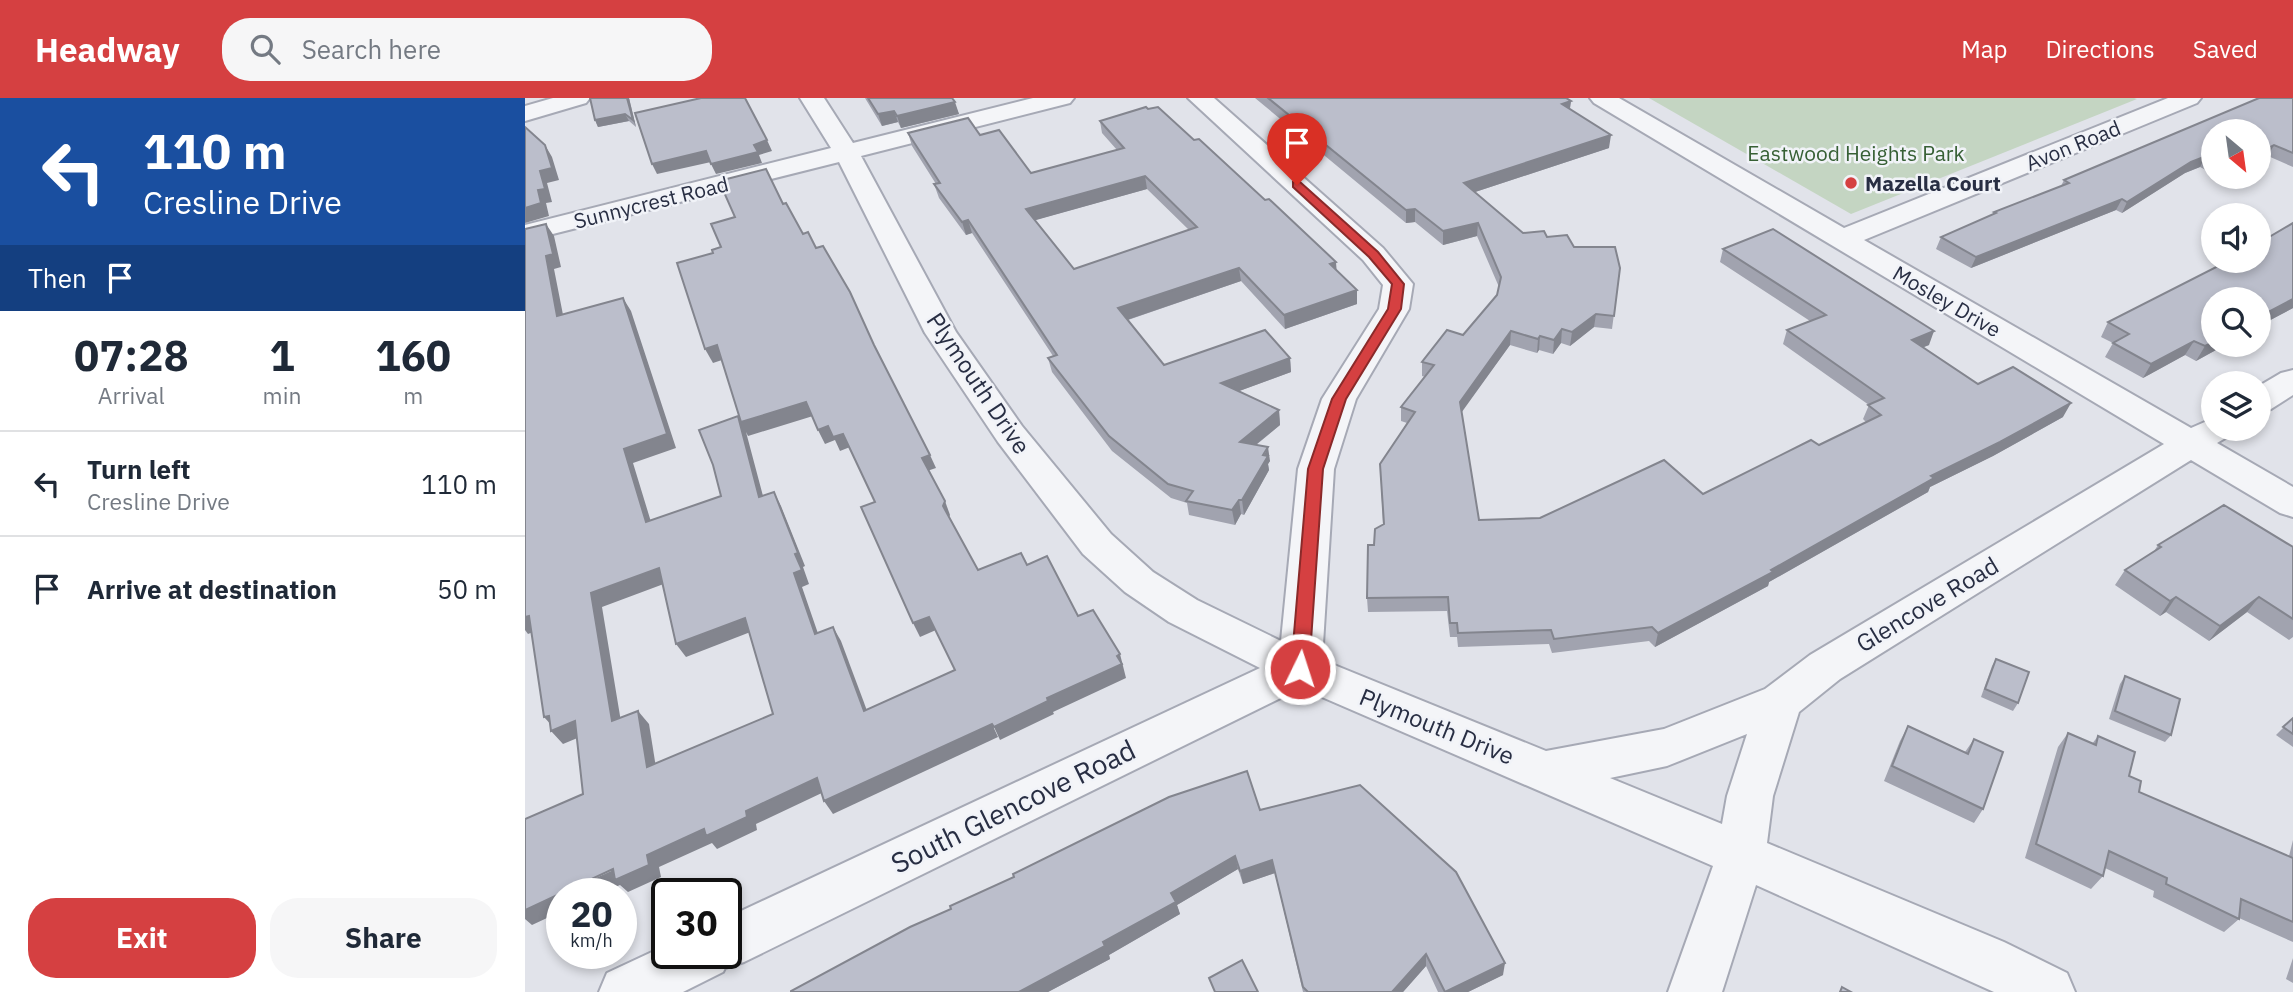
<!DOCTYPE html>
<style>
body{margin:0;font-family:"IBM Plex Sans",sans-serif;background:#f6f6f7;color:#1f2937;height:100vh;display:flex;flex-direction:column;font-size:26px;white-space:nowrap}
*{box-sizing:border-box;margin:0}
p{font-size:23px;color:#747a83}
.icon{flex:none;width:38px;height:38px;fill:none;stroke:currentColor;stroke-width:2;stroke-linecap:round;stroke-linejoin:round}
.map{position:relative;flex:1;overflow:hidden}
.side{display:flex;flex-direction:column;background:#fff;width:525px}
.side>*{flex:none}
.guide{background:#1a4fa0;color:#fff;overflow:hidden}
.needle{width:46px;rotate:151deg}
.fabs{position:absolute;left:1676px;top:21px;display:grid;gap:14px}
.fabs a{display:grid;place-items:center;width:70px;height:70px;border-radius:50%;background:#fff;box-shadow:0 4px 10px #0003;font-size:35px}
.speed{position:absolute;left:21px;top:780px;display:flex;gap:14px;font-size:35px;font-weight:700;text-align:center}
.speed>*{display:grid;place-content:center;width:91px;height:91px;border-radius:50%;background:#fff;box-shadow:0 4px 10px #0003;line-height:1}
.speed small{font-size:18px;font-weight:400}
.speed .limit{border:4px solid #111;border-radius:10px;background:#fff;color:#111}
.pin{position:absolute;display:grid;place-items:center;width:60px;height:60px;color:#fff;margin:-72px -30px;border-radius:50% 50% 50% 0;rotate:-45deg;box-shadow:0 0 7px #0007}
.pin .icon{rotate:45deg}
.me{position:absolute;width:77px;margin:-38px;rotate:4deg;stroke-linejoin:round;filter:drop-shadow(0 0 5px #0008)}
.turn{display:flex;align-items:center;gap:24px;height:147px;padding:0 28px;font-size:32px}
.turn .icon{width:91px;height:91px;stroke-width:2.5}
.turn b{display:block;font-size:49px;line-height:60px}
.then{display:flex;align-items:center;height:66px;padding:0 28px;background:#0003;gap:14px;font-size:26px}
.eta{display:flex;justify-content:space-evenly;align-items:center;height:119px;text-align:center}
.eta b{font-size:42px;font-weight:700;line-height:49px}
.action{display:flex;gap:14px;margin-top:auto;padding:14px 28px}
.action a{flex:1;height:80px;border-radius:28px;background:#d54041;color:#fff;font-size:28px;font-weight:700;line-height:80px;text-align:center}
.action a+a{background:#f6f6f7;color:#1f2937}
ul{padding:0;list-style:none}
li{display:flex;align-items:center;gap:21px;height:105px;padding:0 28px;border-top:2px solid #e0e1e3}
li div{flex:1}
li b{display:block;font-size:26px}
li em{font-style:normal}
header{display:flex;align-items:center;gap:42px;box-sizing:border-box;height:98px;padding:0 35px;background:#d54041;color:#fff}
header strong{font-size:33px}
nav{display:flex;gap:38px;margin-inline-start:auto;font-size:24px}
.search{width:490px;height:63px;background:#f6f6f7;display:flex;align-items:center;gap:18px;box-sizing:border-box;padding:0 24px;border-radius:28px;color:#747a83;font-size:26px}
main{display:flex;flex:1;min-height:0}
.map>svg:first-child{display:block}
</style>
<header>
<strong>Headway</strong>
<div class="search"><svg class="icon" aria-label="search" viewBox="0 0 24 24"><circle cx="10" cy="10" r="6"/><path d="M15 15l6 6"/></svg>Search here</div>
<nav><a>Map</a><a>Directions</a><a>Saved</a></nav>
</header>
<main>
<section class="side">
<div class="guide">
<div class="turn"><svg class="icon" aria-label="left" viewBox="0 0 24 24"><path d="M17 20v-9H6M10 6l-5 5 5 5"/></svg><div><b>110 m</b>Cresline Drive</div></div>
<div class="then">Then<svg class="icon" aria-label="arrive" viewBox="0 0 24 24"><path d="M6 21V4h12l-3 4 3 4H6"/></svg></div>
</div>
<div class="eta">
<div><b>07:28</b><p>Arrival</p></div>
<div><b>1</b><p>min</p></div>
<div><b>160</b><p>m</p></div>
</div>
<ul>
<li><svg class="icon" aria-label="left" viewBox="0 0 24 24"><path d="M17 20v-9H6M10 6l-5 5 5 5"/></svg><div><b>Turn left</b><p>Cresline Drive</p></div><em>110 m</em></li>
<li><svg class="icon" aria-label="arrive" viewBox="0 0 24 24"><path d="M6 21V4h12l-3 4 3 4H6"/></svg><div><b>Arrive at destination</b></div><em>50 m</em></li>
</ul>
<div class="action"><a>Exit</a><a>Share</a></div>
</section>
<div class="map">
<svg width="1768" height="894" viewBox="0 0 1768 894">
<rect width="100%" height="100%" fill="#e1e3ea"/>
<!-- green -->
<polygon fill="#c4d5c2" points="1124,0 1609,0 1612,1 1326,116"/>
<g fill="none" stroke-linecap="round" stroke-linejoin="round">
<defs>
<g id="minor">
<polygon points="28,0 65,0 61,5 0,23 0,8"/>
<path d="M275,0H299L328,45L508,0H549L545,5L336,58L431,234L497,328L586,436L628,474L672,502L756,543L773,371L797,301L854,211L858,187L838,162L663,0H689L858,150L888,186L884,211L831,301L809,371L797,562L1021,653L1139,631L1240,591L1285,557L1639,346L1069,5L1065,0H1094L1319,130L1643,0H1676L1672,5L1339,142L1666,330L1689,320V331H1707L1702,339L1692,345L1768,389V419L1755,415L1666,362L1315,581L1274,614L1248,698L1242,745L1479,844L1542,875L1550,894H1469L1231,787L1197,894H1143L1188,768L776,590L219,864L200,870L198,874L158,894H74L82,875L142,847V856H201V820L735,570L644,524L600,494L558,456L473,344L400,235L314,64L0,143V127L306,50ZM1222,636L1202,698L1197,726L1085,680L1142,668Z"/>
<polygon points="1768,272 1768,297 1746,311 1734,314 1734,288 1756,275"/>
</g>
</defs>
<!-- minor casing -->
<use href="#minor" stroke="#a6a9b5" stroke-width="4"/>
<!-- minor -->
<use href="#minor" fill="#f4f5f8" fill-rule="evenodd"/>
</g>
<!-- wall -->
<g fill="#a1a3af" fill-rule="evenodd">
<polygon points="65,0 104,0 111,29 104,23 73,29 70,22"/>
<polygon points="340,0 427,0 434,16 376,30 373,24 357,28"/>
<polygon points="730,0 1041,0 1046,3 1045,11 1084,50 950,94 998,135 1022,139 1049,149 1095,170 1087,231 1069,229 1045,248 1036,245 1028,256 1014,252 1012,255 985,247 936,314 954,422 1015,420 1178,396 1294,347 1341,324 1338,321 1344,307 1258,246 1262,232 1285,223 1195,164 1198,151 1404,247 1398,249 1453,286 1538,319 1468,358 1405,389 1403,394 1244,484 1243,488 1130,549 1124,543 1027,555 1024,546 933,549 932,539 925,539 922,513 843,514 842,500 849,447 858,426 855,366 882,325 876,323 876,309 900,279 897,278 897,264 938,237 972,197 974,189 952,138 918,147 890,124 881,125"/>
<polygon points="1768,0 1768,69 1743,58 1734,63 1734,33 1689,69 1681,72 1675,69 1660,75 1597,115 1591,112 1446,170 1411,151 1416,139 1468,117 1469,114 1536,88 1539,82"/>
<path d="M575,23L812,173L832,192V206L760,231L716,183L603,222L639,267L765,260L766,274L714,293L754,312L755,327L731,347L745,363L743,366L744,372L719,417L716,416L710,427L664,417L662,405L646,400L587,353L527,274L523,260L528,258L447,135L441,137L414,100L409,86H411L387,48L383,35L455,37L506,75L592,52L577,35ZM622,91L664,132L549,171L510,122Z"/>
<polygon points="1768,125 1768,210 1734,228 1689,247 1700,247 1671,263 1660,257 1618,280 1580,259 1588,245 1576,239 1583,224 1734,163"/>
<polygon points="1633,447 1768,449 1768,539 1764,542 1722,514 1684,543 1641,514 1635,518 1590,487 1600,472 1628,455"/>
<polygon points="1471,561 1493,605 1488,613 1456,599 1467,568"/>
<polygon points="1600,578 1646,637 1640,644 1584,621 1595,586"/>
<polygon points="1768,620 1768,649 1751,637"/>
<polygon points="1383,628 1440,654 1449,641 1458,711 1449,725 1359,683 1375,643"/>
<polygon points="1543,635 1567,646 1573,638 1604,678 1614,694 1764,758 1768,742 1768,844 1714,820 1714,821 1699,834 1628,799 1629,793 1580,770 1578,778 1566,791 1500,760 1533,649"/>
<polygon points="735,712 978,877 943,894 913,894 901,868 878,894 778,894 750,775 718,786 713,771 652,807 655,816 584,857 585,861 523,894 266,894"/>
<polygon points="1768,860 1768,885 1761,881"/>
</g>
<!-- shaded-wall -->
<g fill="#83858e">
<polygon points="102,0 104,0 111,29 108,22"/>
<polygon points="1046,3 1044,15 1037,6"/>
<polygon points="430,4 434,16 376,30 372,18"/>
<polygon points="369,13 373,24 357,28 353,16"/>
<polygon points="100,16 104,23 73,29 70,22"/>
<polygon points="1086,37 1084,50 938,98 939,85"/>
<polygon points="242,42 247,53 234,57 237,65 191,76 186,66 229,47"/>
<polygon points="20,47 27,59 34,82 22,85 27,104 21,105 24,118 0,125 0,110 13,92 15,73"/>
<polygon points="1749,47 1743,58 1734,63 1734,55"/>
<polygon points="181,53 186,64 132,76 127,66"/>
<polygon points="1681,58 1675,69 1660,75 1597,115 1602,104 1666,64"/>
<polygon points="1689,60 1689,69 1681,72 1687,61"/>
<polygon points="620,78 622,91 504,124 501,111"/>
<polygon points="1597,101 1591,112 1446,170 1451,159"/>
<polygon points="890,111 890,124 881,125 881,112"/>
<polygon points="443,122 447,135 441,137 437,124"/>
<polygon points="953,125 952,138 918,147 918,133"/>
<polygon points="21,126 29,138 36,169 29,171 41,232 32,218 21,158"/>
<polygon points="811,164 812,178 805,166"/>
<polygon points="714,170 716,183 596,224 593,210"/>
<polygon points="832,192 832,206 760,231 759,217"/>
<polygon points="98,200 106,213 151,350 108,365 130,437 121,424 99,351"/>
<polygon points="1768,201 1768,210 1734,228 1734,219"/>
<polygon points="1071,216 1069,229 1045,248 1047,234"/>
<polygon points="1037,231 1036,245 1028,256 1029,242"/>
<polygon points="986,233 985,247 934,318 935,304"/>
<polygon points="1409,233 1404,247 1382,256 1387,242"/>
<polygon points="1015,238 1014,252 1012,255 1013,241"/>
<polygon points="1669,243 1660,257 1618,280 1626,266"/>
<polygon points="1689,244 1689,247 1700,247 1671,263 1680,248"/>
<polygon points="192,247 200,261 188,265 180,251"/>
<polygon points="765,260 766,274 698,299 696,285"/>
<polygon points="281,304 288,318 223,338 221,334 242,413 234,399 213,318"/>
<polygon points="1546,305 1538,319 1468,358 1405,389 1403,394 1244,484 1243,488 1130,549 1133,535 1406,378"/>
<polygon points="754,312 755,327 717,358 715,344"/>
<polygon points="303,328 318,336 325,349 315,353 310,342 300,346 293,332"/>
<polygon points="743,349 745,363 743,366 744,372 719,417 717,402"/>
<polygon points="405,357 411,370 402,373 397,360"/>
<polygon points="249,394 256,408 280,468 278,469 284,486 277,489 298,550 290,536 269,475"/>
<polygon points="714,402 716,416 710,427 707,412"/>
<polygon points="420,403 425,417 423,421 418,408"/>
<polygon points="134,470 144,484 77,509 98,636 87,623 66,495"/>
<polygon points="1651,499 1641,514 1635,518 1645,503"/>
<polygon points="1734,499 1722,514 1684,543 1695,528"/>
<polygon points="4,518 16,531 3,536 0,532 0,519"/>
<polygon points="404,519 411,532 395,539 388,525"/>
<polygon points="220,520 228,533 161,559 151,546"/>
<polygon points="308,529 316,543 347,626 339,613"/>
<polygon points="595,556 601,580 528,614 529,616 475,642 469,629 522,600"/>
<polygon points="113,613 124,626 133,682 122,669"/>
<polygon points="24,618 50,623 62,636 38,646 26,633 30,631 19,619"/>
<polygon points="467,626 473,639 308,716 299,703"/>
<polygon points="292,680 301,693 231,726 232,732 192,751 187,745 134,769 136,779 103,794 95,787 74,796 37,796 37,813 7,827 0,821 0,812"/>
<polygon points="710,758 713,771 652,807 655,816 584,857 585,861 523,894 494,894 578,844 646,795"/>
<polygon points="747,762 750,775 718,786 715,773"/>
<polygon points="901,856 901,868 878,894 867,894"/>
<polygon points="980,865 978,877 943,894 920,894"/>
</g>
<!-- building -->
<g fill="#bbbecb" stroke="#83858e" stroke-width="2" fill-rule="evenodd">
<polygon points="65,0 102,0 108,22 100,16 70,22"/>
<polygon points="176,0 220,0 242,42 229,47 233,54 186,66 181,53 127,66 110,15"/>
<polygon points="343,0 427,0 430,4 372,18 369,13 353,16"/>
<polygon points="743,0 1041,0 1046,3 1037,6 1086,37 939,85 998,135 1019,133 1022,139 1042,137 1049,149 1090,149 1095,170 1089,218 1071,216 1047,234 1037,231 1029,242 1015,238 1013,241 986,233 935,304 954,422 1015,420 1139,362 1178,396 1286,342 1294,347 1356,317 1343,307 1359,300 1262,232 1301,217 1198,151 1248,131 1409,233 1387,242 1453,286 1488,269 1546,305 1475,344 1406,378 1409,380 1246,472 1248,474 1133,535 1127,529 1029,541 1026,532 933,535 932,525 925,525 923,499 842,500 843,447 849,447 850,431 859,426 855,366 890,314 876,309 909,267 897,264 922,232 938,237 972,197 976,179 953,125 918,133 890,111 881,112"/>
<polygon points="1734,0 1768,0 1768,55 1749,47 1734,55 1734,33 1689,33 1689,60 1687,61 1681,58 1666,64 1602,104 1597,101 1451,159 1416,139 1471,115 1469,114 1544,85 1539,82"/>
<path d="M621,9L623,11L633,9L669,42L674,41L740,102L744,101L811,164L805,166L832,192L759,217L714,170L593,210L639,267L740,232L765,260L696,285L754,312L715,344L743,349L738,357L743,358L717,402H714L707,412L661,403L668,393L643,386L584,338L523,260L532,257L443,122L437,124L409,86L415,85L383,35L443,20L455,37L474,32L506,75L599,50L575,23ZM620,78L672,129L549,171L501,111Z"/>
<polygon points="0,29 20,47 27,70 15,73 20,91 13,92 16,105 0,110"/>
<path d="M241,71L258,106L261,105L278,136L283,134L291,150L298,148L325,194L349,247L405,357L397,360L420,403L418,408L453,472L496,455L502,467L522,458L553,518L568,512L595,556L592,558L597,566L522,600L523,603L469,629L467,626L299,703L292,680L221,713L222,719L181,738L179,731L122,757L124,767L90,782L88,771L0,812V721L58,696L50,623L26,633L24,618L19,619L4,518L0,519V131L21,126L28,156L21,158L32,218L98,200L142,336L99,351L121,424L196,398L188,367L174,332L213,318L234,399L249,394L273,455L270,456L277,472L269,475L290,536L308,529L339,613L430,572L404,519L388,525L336,409L350,404L318,336L308,339L303,328L293,332L281,304L216,324L192,247L180,251L152,165L188,155L187,152L196,149L186,126L210,119L194,83ZM134,470L151,546L220,520L248,616L122,669L113,613L87,623L66,495Z"/>
<polygon points="1768,125 1768,201 1734,219 1734,201 1689,201 1689,244 1680,248 1669,243 1626,266 1588,245 1604,236 1583,224 1703,163 1734,163 1734,145"/>
<polygon points="1699,407 1768,449 1768,521 1734,499 1695,528 1651,499 1645,503 1600,472 1636,449 1633,447"/>
<polygon points="1471,561 1504,574 1493,605 1460,591"/>
<polygon points="1600,578 1655,601 1646,637 1590,613"/>
<polygon points="1768,620 1768,636 1758,629"/>
<polygon points="1383,628 1443,656 1449,641 1478,654 1458,711 1367,668"/>
<polygon points="1543,635 1571,647 1573,638 1610,654 1604,678 1616,683 1614,694 1768,760 1768,824 1716,801 1714,821 1641,786 1642,780 1584,753 1578,778 1511,746"/>
<polygon points="722,673 735,712 835,687 931,774 980,865 920,894 901,856 867,894 783,894 778,889 747,762 715,773 710,758 646,795 651,804 578,844 580,848 494,894 266,894 266,893 385,829 426,811 425,808 489,779 488,776 644,699"/>
<polygon points="717,862 733,894 690,894 684,880"/>
<polygon points="1317,889 1326,894 1315,894"/>
</g>
<!-- route -->
<polygon fill="#d54041" stroke="#8a2a2a" stroke-width="2" points="768,84 775,84 853,154 879,186 876,211 821,301 798,371 784,571 781,576 769,576 766,571 783,371 807,301 863,211 867,186 844,159 768,89"/>
<!-- markers -->
<circle fill="#d54041" stroke="#f1f3f8" stroke-width="2.5" cx="1326" cy="85" r="7"/>
<g text-anchor="middle" dominant-baseline="central" stroke-width="5" stroke-linejoin="round" paint-order="stroke">
<!-- far-street labels -->
<g font-size="21" fill="#282e43" stroke="#f1f3f8">
<text transform="translate(1548 47) rotate(-22)">Avon Road</text>
<text transform="translate(126 104) rotate(-14)">Sunnycrest Road</text>
<text transform="translate(1422 203) rotate(30)">Mosley Drive</text>
</g>
<!-- far-park labels -->
<g font-size="21" fill="#376035" stroke="#f1f3f8">
<text x="1331" y="55">Eastwood Heights Park</text>
</g>
<!-- far-poi labels -->
<g font-size="21" font-weight="bold" fill="#282e43" stroke="#f1f3f8" text-anchor="start">
<text x="1340" y="85">Mazella Court</text>
</g>
<!-- street labels -->
<g font-size="24" fill="#282e43" stroke="#f1f3f8">
<text transform="translate(454 285) rotate(56)">Plymouth Drive</text>
<text transform="translate(1402 506) rotate(-31)">Glencove Road</text>
<text transform="translate(912 628) rotate(22)">Plymouth Drive</text>
</g>
<!-- near-street labels -->
<g font-size="28" fill="#282e43" stroke="#f1f3f8">
<text transform="translate(488 708) rotate(-26)">South Glencove Road</text>
</g>
</g>
</svg>
<div class="fabs">
<a><svg class="needle" viewBox="-14 -14 28 28"><path d="M0-13l5 13h-10z" fill="#e53935"/><path d="M0 13l5-13h-10z" fill="#747a83"/></svg></a>
<a><svg class="icon" aria-label="sound" viewBox="0 0 24 24"><path d="M4 9h4l5-4v14l-5-4H4zM17 9q2 3 0 6"/></svg></a>
<a><svg class="icon" aria-label="search" viewBox="0 0 24 24"><circle cx="10" cy="10" r="6"/><path d="M15 15l6 6"/></svg></a>
<a><svg class="icon" aria-label="layers" viewBox="0 0 24 24"><path d="M12 4l9 5-9 5-9-5zM3 14l9 5 9-5"/></svg></a>
</div>
<div class="speed"><div>20<small>km/h</small></div><div class="limit">30</div></div>
<div class="pin" style="left:772px;top:87px;background:#d93025"><svg class="icon" aria-label="arrive" viewBox="0 0 24 24"><path d="M6 21V4h12l-3 4 3 4H6"/></svg></div>
<svg class="me" style="left:775px;top:571px" viewBox="-20 -20 40 40"><circle r="17" fill="#d54041" stroke="#fff" stroke-width="3"/><path d="M0-11L8 9 0 5-8 9z" fill="#fff"/></svg>
</div>
</main>
